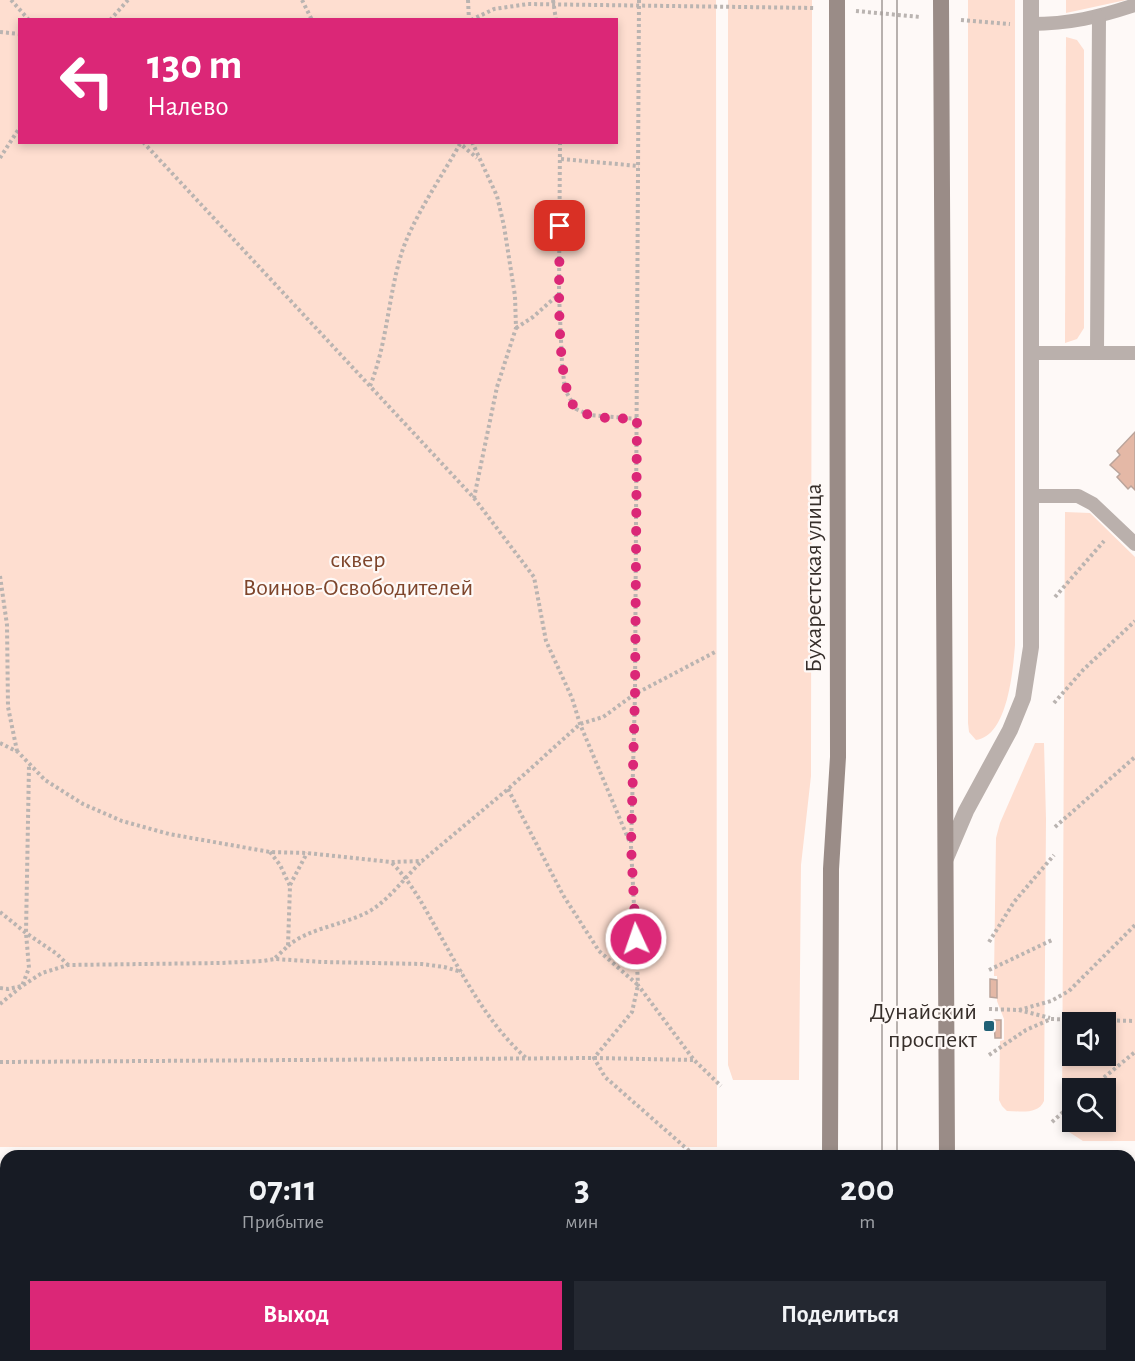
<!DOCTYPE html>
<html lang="ru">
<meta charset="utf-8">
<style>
body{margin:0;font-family:"Alegreya Sans",sans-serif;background:#242831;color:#f1f3f6;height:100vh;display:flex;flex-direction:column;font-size:22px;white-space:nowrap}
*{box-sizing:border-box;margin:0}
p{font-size:20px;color:#9ea1a6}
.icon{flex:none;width:33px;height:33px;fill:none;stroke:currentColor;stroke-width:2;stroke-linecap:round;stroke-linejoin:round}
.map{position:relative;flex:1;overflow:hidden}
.details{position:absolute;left:0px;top:1150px;width:1136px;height:212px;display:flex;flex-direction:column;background:#171b24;border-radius:18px 18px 0 0;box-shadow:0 3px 9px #0003}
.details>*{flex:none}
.hud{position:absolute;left:18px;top:18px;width:600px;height:126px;border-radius:0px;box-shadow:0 3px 9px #0003;background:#db2777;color:#fff;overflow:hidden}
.buttons{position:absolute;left:1062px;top:1012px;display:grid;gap:12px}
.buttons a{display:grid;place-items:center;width:54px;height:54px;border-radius:0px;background:#171b24;box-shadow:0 3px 9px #0003;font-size:30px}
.pin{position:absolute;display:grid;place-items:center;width:51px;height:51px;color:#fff;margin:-26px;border-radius:12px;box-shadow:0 3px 9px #0006}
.me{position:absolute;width:66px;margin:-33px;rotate:357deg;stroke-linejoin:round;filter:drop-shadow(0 0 4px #0008)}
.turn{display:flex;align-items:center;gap:21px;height:126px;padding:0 30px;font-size:27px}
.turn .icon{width:78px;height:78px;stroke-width:2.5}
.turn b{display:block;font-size:42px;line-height:51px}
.eta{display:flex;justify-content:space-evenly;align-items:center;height:102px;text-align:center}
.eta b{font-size:36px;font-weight:700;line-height:42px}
.action{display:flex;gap:12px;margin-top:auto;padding:12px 30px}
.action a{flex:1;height:69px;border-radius:0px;background:#db2777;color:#fff;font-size:24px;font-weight:700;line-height:69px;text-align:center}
.action a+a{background:#242831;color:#f1f3f6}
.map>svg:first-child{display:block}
</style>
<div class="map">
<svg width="1135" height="1361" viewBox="0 0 1135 1361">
<rect width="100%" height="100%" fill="#fef9f7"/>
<!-- green -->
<g fill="#feded0" fill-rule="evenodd">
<path d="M0,0H716L717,1147H0ZM20,20H616V142H20Z"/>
<polygon points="728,0 812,0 811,776 801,865 799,1080 733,1080 728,1065"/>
<path d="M968,0H1015V645C1013,670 1008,736 976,740L969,732L968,723Z"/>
<polygon points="1066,0 1126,0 1066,13"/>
<polygon points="1066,37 1077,40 1084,50 1084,328 1077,339 1065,343"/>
<path d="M1065,512L1090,513L1135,557V1141H1083L1069,1132L1062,1119ZM1072,1023H1106V1056H1072ZM1072,1089H1106V1122H1072Z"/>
<path d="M1035,743H1044L1046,819L1044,1101C1038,1115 1020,1111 1007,1111L1002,1106L999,1100L1000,1041L1004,1040V1019L997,1001V976H994L996,838L1000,823Z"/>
<rect x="0" y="1205" width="6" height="93"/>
<rect x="1130" y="1209" width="5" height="69"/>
</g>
<!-- building -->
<g fill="#e4b8a6" stroke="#baa49b" stroke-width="1.5">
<polygon points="1135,432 1135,490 1131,486 1128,489 1117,477 1120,474 1110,465 1120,455 1117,451"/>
<polygon points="990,979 997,980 997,998 990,997"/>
<polygon points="994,1020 1001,1020 1001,1038 995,1038"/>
</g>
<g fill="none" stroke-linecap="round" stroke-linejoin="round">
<!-- path -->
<g stroke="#bab4b1" stroke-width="4" stroke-dasharray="3 3" stroke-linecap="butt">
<polyline points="11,0 29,20"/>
<polyline points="302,0 312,20"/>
<polyline points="468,0 469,20"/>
<polyline points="553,0 556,20"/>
<polyline points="639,0 635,694 631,846 638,985 694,1060 721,1086"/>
<polyline points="856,11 920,17"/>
<polyline points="110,20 128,0"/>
<polyline points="471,20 494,9 528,4 816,8"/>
<polyline points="961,20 1010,24"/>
<polyline points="0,32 20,34"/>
<polyline points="143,142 474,498 534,577 546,641 572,698 580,724 630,843"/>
<polyline points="458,142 477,158"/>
<polyline points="472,142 497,196 504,226 515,296 516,328 497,387 474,498"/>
<polyline points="560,142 559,294 562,363 565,390 576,409 590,415 637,419"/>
<polyline points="0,158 20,127"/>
<polyline points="561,159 639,166"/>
<polyline points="516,328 533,317 559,294"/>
<path d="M370,386C387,344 388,298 401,255C411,221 442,176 460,144L465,142"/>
<polyline points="0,576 7,625 8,707 17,751"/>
<polyline points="1055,597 1104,541"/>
<polyline points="1054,703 1083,670 1135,621"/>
<polyline points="0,743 18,752 45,780 83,804 122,821 169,834 270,852 307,853 391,862 422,861 508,789 580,724 603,717 635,694 717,651"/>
<polyline points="508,789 563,895 599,951 638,985 632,1012 594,1058 605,1077 695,1156"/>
<polyline points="1055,827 1135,757"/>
<polyline points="270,852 280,865 290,886 288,946 275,958"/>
<path d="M392,863C411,882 423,905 436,928C462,974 487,1023 526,1058"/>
<polyline points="290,885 307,853"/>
<polyline points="0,912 26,933 57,954 68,965"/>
<polyline points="989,942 1014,902 1054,855"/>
<path d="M288,946C307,929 342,925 366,913C388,902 404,878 421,862"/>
<polyline points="989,970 1052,940"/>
<polyline points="0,988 8,989 22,986 29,968 26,933 29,765"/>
<polyline points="0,1004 22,986 42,973 68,965 220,963 263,961 275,959 323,962 422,964 444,967 462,972"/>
<polyline points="989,1009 1019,1010 1050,1018"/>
<polyline points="1019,1010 1051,1001 1069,991 1135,925"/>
<polyline points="989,1055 1026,1030 1051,1019 1135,1021"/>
<polyline points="0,1062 594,1058 694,1060"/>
<polyline points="1090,1089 1135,1052"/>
<polyline points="1052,1122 1072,1104"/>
<polyline points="748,1356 748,1358"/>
<polyline points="1026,1356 1026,1361"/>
</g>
<!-- service -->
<g stroke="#bab0ac" stroke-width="14">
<path d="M1031,24C1069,24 1099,17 1135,5"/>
<polyline points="1031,353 1135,353"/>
<polyline points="1097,353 1099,17"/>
<polyline points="1031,496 1078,496 1093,504 1135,544"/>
<polyline points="1130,1173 1135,1173"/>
</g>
<!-- minor -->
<g stroke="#bab0ac" stroke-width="16">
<polyline points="946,858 966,811 1010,730 1023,698 1031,647 1031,0"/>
<polyline points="0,1185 6,1185"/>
</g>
<!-- secondary -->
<g stroke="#9a8c87" stroke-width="16">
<polyline points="941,0 947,1156"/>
<polyline points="830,1156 831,869 838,757 837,0"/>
<polyline points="1130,1316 1135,1316"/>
<polyline points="0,1327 6,1327"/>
<polyline points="831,1356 831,1361"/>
<polyline points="949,1356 949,1361"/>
</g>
<!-- tram -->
<g stroke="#a09996" stroke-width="1.5">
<polyline points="882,0 882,1156"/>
<polyline points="897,0 897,1156"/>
<polyline points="897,1356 897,1361"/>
<polyline points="882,1361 882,1356"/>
</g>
</g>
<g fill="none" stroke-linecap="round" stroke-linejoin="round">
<!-- route -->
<path stroke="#db2777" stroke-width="10" stroke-dasharray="0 18" d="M560,226C560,258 553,395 578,410C594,420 619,418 637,419L635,694L631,846L636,939"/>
</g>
<!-- markers -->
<rect fill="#216176" stroke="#fef9f7" stroke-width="2" x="983" y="1020" width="12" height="12" rx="3"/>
<g text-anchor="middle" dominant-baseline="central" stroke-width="4.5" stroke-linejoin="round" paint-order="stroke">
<!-- park labels -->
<g font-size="24" fill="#7e452b" stroke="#fef9f7">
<text x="358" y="560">сквер<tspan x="358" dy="28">Воинов-Освободителей</tspan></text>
</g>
<!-- street labels -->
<g font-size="24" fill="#372f2b" stroke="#fef9f7">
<text transform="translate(814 578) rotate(-90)">Бухарестская улица</text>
</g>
<!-- poi labels -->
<g font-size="24" fill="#372f2b" stroke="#fef9f7" text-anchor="end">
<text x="977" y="1012">Дунайский<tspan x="977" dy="28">проспект</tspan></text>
</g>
</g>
</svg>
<div class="buttons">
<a><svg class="icon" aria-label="sound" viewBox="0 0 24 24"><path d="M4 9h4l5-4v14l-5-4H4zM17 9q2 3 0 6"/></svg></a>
<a><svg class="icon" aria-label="search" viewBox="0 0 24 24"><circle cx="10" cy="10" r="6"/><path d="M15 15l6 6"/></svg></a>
</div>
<div class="pin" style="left:560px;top:226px;background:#d93025"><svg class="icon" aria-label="arrive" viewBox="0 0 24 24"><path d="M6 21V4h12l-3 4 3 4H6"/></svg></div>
<svg class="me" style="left:636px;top:939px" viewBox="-20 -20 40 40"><circle r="17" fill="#db2777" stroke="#fff" stroke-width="3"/><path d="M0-11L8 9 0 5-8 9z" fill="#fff"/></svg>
<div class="hud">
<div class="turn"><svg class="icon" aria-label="left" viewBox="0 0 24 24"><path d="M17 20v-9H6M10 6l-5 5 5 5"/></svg><div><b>130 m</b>Налево</div></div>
</div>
<section class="details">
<div class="eta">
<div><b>07:11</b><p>Прибытие</p></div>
<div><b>3</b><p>мин</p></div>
<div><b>200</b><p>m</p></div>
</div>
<div class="action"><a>Выход</a><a>Поделиться</a></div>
</section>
</div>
